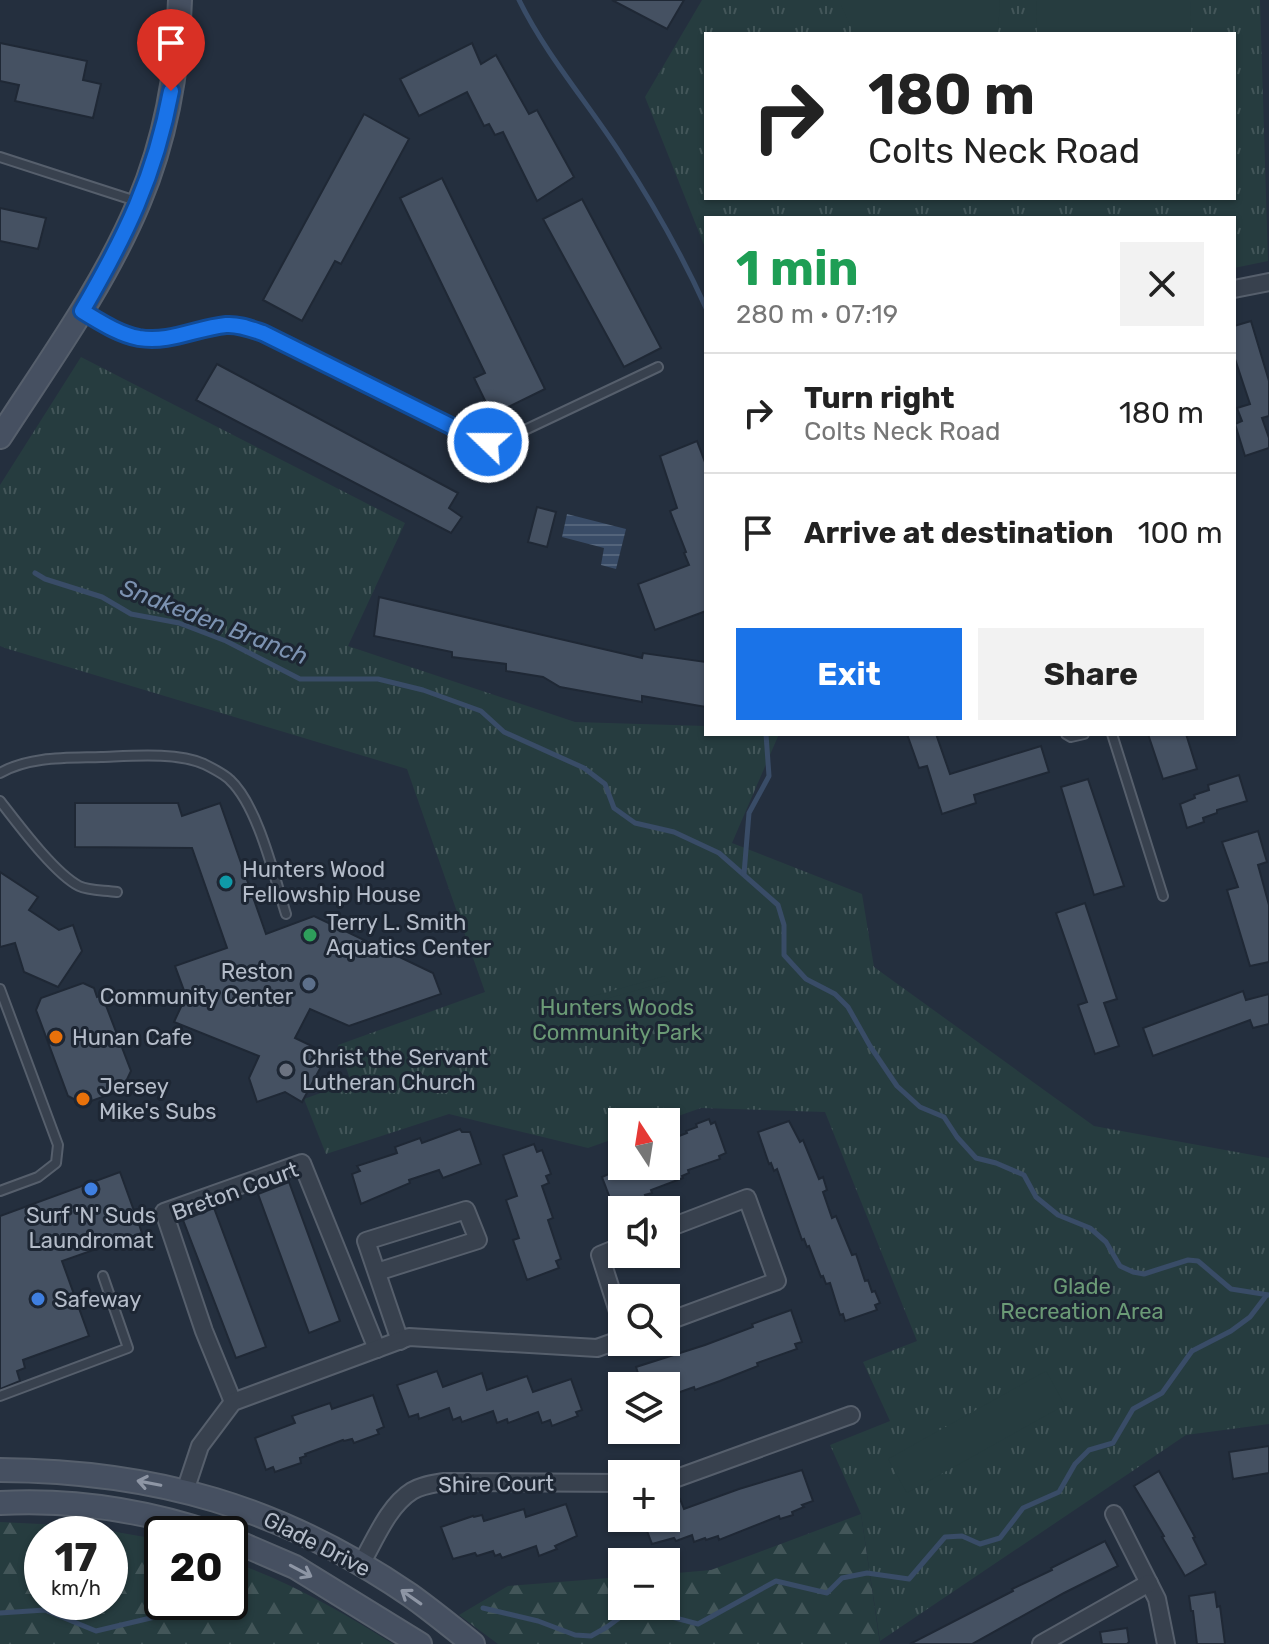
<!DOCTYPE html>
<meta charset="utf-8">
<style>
body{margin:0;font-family:Rubik,sans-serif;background:#f2f2f2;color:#222;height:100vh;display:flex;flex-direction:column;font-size:30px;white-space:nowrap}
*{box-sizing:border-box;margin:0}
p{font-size:26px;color:#767676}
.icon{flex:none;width:44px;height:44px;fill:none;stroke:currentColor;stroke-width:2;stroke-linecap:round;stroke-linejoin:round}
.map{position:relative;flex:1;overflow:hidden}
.sheet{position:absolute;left:704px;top:216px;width:532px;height:520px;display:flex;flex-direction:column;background:#fff;border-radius:0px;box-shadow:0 2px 6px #0004}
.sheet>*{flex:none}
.top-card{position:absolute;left:704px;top:32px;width:532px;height:168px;border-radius:0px;box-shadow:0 2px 6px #0004;background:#fff;color:#222;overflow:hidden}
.needle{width:52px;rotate:348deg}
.tools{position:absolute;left:608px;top:1108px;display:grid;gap:16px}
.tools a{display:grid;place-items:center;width:72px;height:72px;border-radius:0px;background:#fff;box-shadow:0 2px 6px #0004;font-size:40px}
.speed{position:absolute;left:24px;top:1516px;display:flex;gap:16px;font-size:40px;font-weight:700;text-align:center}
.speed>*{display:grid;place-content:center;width:104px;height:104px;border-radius:50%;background:#fff;box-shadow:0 2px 6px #0004;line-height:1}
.speed small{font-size:20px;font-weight:400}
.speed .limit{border:4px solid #111;border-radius:12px;background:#fff;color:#111}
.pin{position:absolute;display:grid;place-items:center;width:68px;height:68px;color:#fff;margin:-82px -34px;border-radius:50% 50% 50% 0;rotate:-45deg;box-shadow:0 0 8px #0007}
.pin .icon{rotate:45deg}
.me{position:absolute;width:88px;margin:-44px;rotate:292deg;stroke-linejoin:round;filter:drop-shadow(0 0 6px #0008)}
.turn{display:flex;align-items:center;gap:28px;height:168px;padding:0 32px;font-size:36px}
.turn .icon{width:104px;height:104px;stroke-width:2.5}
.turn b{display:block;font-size:56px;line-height:68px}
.round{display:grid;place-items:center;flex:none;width:84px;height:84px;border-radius:0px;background:#f2f2f2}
.overview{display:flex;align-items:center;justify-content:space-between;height:136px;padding:0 32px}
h1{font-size:48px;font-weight:700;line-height:60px;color:#1e9e55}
.cta{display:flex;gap:16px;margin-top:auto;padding:16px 32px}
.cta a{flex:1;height:92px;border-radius:0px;background:#1a73e8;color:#fff;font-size:32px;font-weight:700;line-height:92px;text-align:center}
.cta a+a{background:#f2f2f2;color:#222}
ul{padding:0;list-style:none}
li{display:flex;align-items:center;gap:24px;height:120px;padding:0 32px;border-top:2px solid #e0e0e0}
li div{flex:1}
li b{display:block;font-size:30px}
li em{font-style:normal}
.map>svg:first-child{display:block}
</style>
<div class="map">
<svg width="1269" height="1644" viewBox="0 0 1269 1644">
<defs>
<pattern id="forest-firs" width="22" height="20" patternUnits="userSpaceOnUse" patternTransform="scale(2)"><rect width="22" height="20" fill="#263c3f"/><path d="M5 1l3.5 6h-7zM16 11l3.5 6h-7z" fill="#435659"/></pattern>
<pattern id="park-tufts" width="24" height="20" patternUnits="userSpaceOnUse" patternTransform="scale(2)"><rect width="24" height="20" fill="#263c3f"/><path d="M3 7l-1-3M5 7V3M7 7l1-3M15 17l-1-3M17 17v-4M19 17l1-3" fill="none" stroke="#435659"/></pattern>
<pattern id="water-rules" width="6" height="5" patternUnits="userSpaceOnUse" patternTransform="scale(2)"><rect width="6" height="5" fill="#394c67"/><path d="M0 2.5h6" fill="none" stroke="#53647b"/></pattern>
</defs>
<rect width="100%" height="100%" fill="#242f3e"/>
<!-- forest -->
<g fill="url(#forest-firs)" fill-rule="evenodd">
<polygon points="861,1514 880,1644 498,1644 459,1615 508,1586 622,1577 622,1606 666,1606 666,1574 711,1570"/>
<path d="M0,1522L82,1526L162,1540V1602H230V1561C288,1581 341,1611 393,1644H0ZM42,1534H110V1602H42Z"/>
</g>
<!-- park -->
<g fill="url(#park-tufts)" fill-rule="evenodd">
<path d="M702,0H1260L1268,261L1234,268V218H706V250L645,97ZM706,34H1234V198H706Z"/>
<polygon points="81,357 405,523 348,646 575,722 706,726 706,734 779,734 732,843 862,894 874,967 1094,1126 1269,1158 1269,1424 1186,1435 880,1641 861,1514 830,1445 890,1421 863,1362 917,1341 825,1112 701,1108 661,1122 622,1122 622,1136 588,1148 449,1114 326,1154 304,1099 351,1082 338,1045 485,992 407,769 5,648 0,646 0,485"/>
</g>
<!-- garden -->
<g fill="#263c3f">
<polygon points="841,0 1000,0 998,34 854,34 841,5"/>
<polygon points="1036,0 1190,0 1191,34 1037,34"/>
<polygon points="665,976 670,981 549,1015 550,1008"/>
<polygon points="1046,1371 1065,1405 907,1493 888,1459"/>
</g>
<!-- water -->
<polygon fill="url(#water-rules)" points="567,514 626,529 616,569 601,565 604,548 562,537"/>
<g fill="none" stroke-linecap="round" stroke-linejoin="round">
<!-- stream -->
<g stroke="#394c67" stroke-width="5">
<path d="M519,0C546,55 587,102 620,153C652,202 682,255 706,308"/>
<polyline points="35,573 45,579 102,597 131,614 179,623 226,641 300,679 378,679 423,690 481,711 504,732 584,768 605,784 614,808 635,823 674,832 719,853 778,905 784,925 784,955 806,979 835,994 848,1007 870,1046 897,1086 920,1107 944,1117 957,1137 976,1158 996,1163 1024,1175 1036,1197 1058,1215 1090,1228 1106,1242 1120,1266 1133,1272 1144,1274 1188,1260 1198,1261 1231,1289 1269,1295"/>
<polyline points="744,874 749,813 769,776 766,734"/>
<polyline points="483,1608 538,1621 575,1635 591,1636 607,1627 634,1607 698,1624 776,1581 827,1593 842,1578 867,1573 909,1579 945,1537 962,1536 980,1544 1000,1538 1023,1508 1059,1492 1075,1464 1089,1450 1113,1443 1133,1409 1162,1393 1192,1351 1231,1331 1250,1317 1266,1296"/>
<polyline points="0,1613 45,1610 96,1631 201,1606 238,1610"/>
</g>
</g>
<!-- building -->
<g fill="#455162" stroke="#1f2835" stroke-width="2">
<polygon points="612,0 684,0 667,29"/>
<polygon points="0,43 87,61 83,80 101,84 93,118 15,101 19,85 0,81"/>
<polygon points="472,43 481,64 496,55 529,114 537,110 574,177 537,201 503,132 495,135 489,124 484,126 467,92 419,116 400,79"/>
<polygon points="364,114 409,139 341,264 335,261 302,321 263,300"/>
<polygon points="442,178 545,389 492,415 474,378 485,373 400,198"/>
<polygon points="582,199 661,348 624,367 543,219"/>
<polygon points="0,208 46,218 38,249 0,241"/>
<polygon points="1251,321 1269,381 1269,416 1262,418 1269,438 1269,448 1245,456 1235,424 1242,421 1237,408 1250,404 1234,356 1234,326"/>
<polygon points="217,364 458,493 449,508 462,517 451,533 196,400"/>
<polygon points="697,441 706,465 706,611 655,630 638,584 689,565 684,553 686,552 670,511 677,508 660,456"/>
<polygon points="537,507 556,512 547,547 528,542"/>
<polygon points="379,597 642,658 643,653 706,662 706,707 642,696 642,702 560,687 543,677 506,671 506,664 452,657 452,652 374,636"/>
<polygon points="907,734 936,734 950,774 1041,746 1049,772 974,795 976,803 942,814 927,766 919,768"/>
<polygon points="1148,734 1186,734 1197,769 1163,779"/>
<polygon points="1239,775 1247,801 1217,810 1217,813 1203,818 1204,822 1187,828 1180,804 1195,798 1194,795 1209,790 1208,785"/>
<polygon points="1088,779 1124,886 1094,895 1061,787"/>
<polygon points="75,803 178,803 182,816 220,803 266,934 314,916 433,973 441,994 349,1026 310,1009 295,1038 316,1048 323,1063 302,1102 285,1092 257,1102 249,1078 259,1056 174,1022 186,996 175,966 227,948 192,848 75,847"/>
<polygon points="1258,831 1267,862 1258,865 1269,905 1269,962 1250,966 1227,890 1238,887 1222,842"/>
<polygon points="0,872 38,897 29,910 59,930 73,925 82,951 58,987 24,972 15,943 0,947"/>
<polygon points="1085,903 1117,999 1104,1003 1119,1046 1095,1054 1078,1005 1087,1002 1056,913"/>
<polygon points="83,983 94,988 97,997 102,995 131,1071 122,1090 83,1104 68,1096 36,1010 41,998"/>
<polygon points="1243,991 1246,1000 1269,994 1269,1024 1253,1028 1250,1020 1153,1056 1143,1028"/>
<polygon points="709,1119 711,1124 715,1122 726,1153 719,1156 720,1159 688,1170 689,1173 682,1176 683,1178 651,1190 652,1193 645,1195 646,1197 614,1209 602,1177 626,1166 666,1166 666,1141 687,1133 686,1131 697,1127 696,1124"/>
<polygon points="789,1121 800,1142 803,1140 819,1179 823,1177 827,1190 823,1192 832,1218 836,1216 852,1255 856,1254 865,1281 868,1280 872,1292 875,1291 880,1303 875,1305 877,1310 845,1321 843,1314 840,1315 830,1283 826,1284 823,1276 821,1277 809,1246 807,1247 804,1239 802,1240 777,1169 774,1171 771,1163 769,1164 758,1132"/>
<polygon points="460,1129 462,1132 470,1132 481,1164 443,1178 439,1170 409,1180 410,1183 361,1204 352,1174 360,1171 357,1166 397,1153 395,1147 420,1138 422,1143"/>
<polygon points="534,1144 537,1152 542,1150 551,1174 546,1176 549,1183 542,1186 553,1218 548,1220 561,1259 556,1261 559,1268 527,1280 513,1240 519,1238 506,1200 517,1196 503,1155"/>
<polygon points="120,1172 142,1233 62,1261 89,1336 23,1360 25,1368 17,1371 20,1381 0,1389 0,1216"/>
<polygon points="289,1182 340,1321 309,1333 258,1194"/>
<polygon points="214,1208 266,1347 236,1358 183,1220"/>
<polygon points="791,1310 802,1342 795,1344 797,1349 757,1363 758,1366 720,1381 695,1390 694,1387 666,1397 666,1386 642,1386 636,1367 705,1345 753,1327 752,1324"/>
<polygon points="437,1371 443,1387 482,1373 487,1390 527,1376 533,1392 571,1379 582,1410 576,1412 578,1416 552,1426 550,1420 542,1423 538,1412 508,1423 507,1419 497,1423 493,1411 462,1422 460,1417 453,1420 449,1408 419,1419 418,1414 409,1417 397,1385"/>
<polygon points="373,1395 384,1427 377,1430 379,1434 354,1443 352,1439 344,1441 343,1440 305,1454 306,1456 300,1458 301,1463 275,1472 273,1467 266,1470 255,1438 295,1423 292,1416 330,1403 332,1409"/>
<polygon points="1269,1446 1269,1473 1233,1479 1229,1452"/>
<polygon points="802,1470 813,1501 802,1505 804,1507 792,1512 793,1515 780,1519 779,1516 719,1540 718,1536 706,1540 705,1538 694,1542 692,1535 676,1541 674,1538 652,1544 642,1518 666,1518 666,1504 680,1499 684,1509 739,1489"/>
<polygon points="1159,1471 1195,1537 1193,1538 1206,1564 1185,1576 1162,1537 1164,1536 1134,1486"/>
<polygon points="566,1504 577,1536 555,1546 557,1549 539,1556 536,1546 502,1558 500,1554 495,1556 493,1551 477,1556 475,1553 453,1559 441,1527 473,1516 474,1517 482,1515 484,1521 524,1509 526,1517"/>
<polygon points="1105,1541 1118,1566 1064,1593 972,1644 910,1644 1013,1591 1012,1589 1052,1570 1051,1568"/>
<polygon points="1215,1592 1217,1607 1220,1606 1225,1644 1197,1644 1193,1611 1191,1611 1189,1596"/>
<polygon points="1127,1628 1129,1642 1127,1644 1102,1644 1100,1632"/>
</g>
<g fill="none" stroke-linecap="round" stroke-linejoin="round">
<defs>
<g id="lane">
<polyline points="0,157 139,202"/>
<path d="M82,312C106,325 130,340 158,339C184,338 216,322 239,326C247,327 255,331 263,333L475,438L488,442L508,438L658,367"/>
<polyline points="1066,734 1071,737 1084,734"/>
<polyline points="1112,734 1163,896"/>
<path d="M0,773C30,756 68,758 101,757C131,756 177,752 204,764C212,768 224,774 230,780C258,806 274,876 286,914"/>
<path d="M0,801C18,824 54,873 79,886C89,891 105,890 117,892"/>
<polyline points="0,989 58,1145 56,1163 38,1177 0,1191"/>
<polyline points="0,1396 128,1348 103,1276"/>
</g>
<g id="street">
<polyline points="1234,289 1269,282"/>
<polyline points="666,1229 747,1198 777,1281 666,1322"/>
<polyline points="622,1246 600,1255 622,1324"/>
<polyline points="377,1272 478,1240 466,1210 366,1241 400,1341"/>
<polyline points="233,1402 204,1331 164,1212 302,1163 377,1349"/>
<polyline points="666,1482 851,1415"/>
<polyline points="185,1491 200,1446 233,1402 409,1337 597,1348 622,1339"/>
<polyline points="1114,1514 1157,1599 1166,1644"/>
<path d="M361,1564C375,1540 388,1506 412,1491C422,1485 432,1484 443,1482L622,1483"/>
<polyline points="1041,1644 1149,1583"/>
</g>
<g id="secondary">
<path d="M0,437C49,361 104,286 139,202C166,138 178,69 180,0"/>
<path d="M0,1470C155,1471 281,1507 410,1595C431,1610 452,1627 473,1644"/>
<path d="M0,1503C73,1499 147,1511 215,1534"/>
<polyline points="230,1539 295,1567 420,1644"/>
</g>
</defs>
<!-- lane casing -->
<use href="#lane" stroke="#565f6c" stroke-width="12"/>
<!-- street casing -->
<use href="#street" stroke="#565f6c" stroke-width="20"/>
<!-- secondary casing -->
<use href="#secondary" stroke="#565f6c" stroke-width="26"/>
<!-- lane -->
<use href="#lane" stroke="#38414e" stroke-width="8"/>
<!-- street -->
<use href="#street" stroke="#38414e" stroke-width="16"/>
<!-- secondary -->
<use href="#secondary" stroke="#465061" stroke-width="22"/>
</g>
<!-- one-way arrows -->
<defs><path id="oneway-shaft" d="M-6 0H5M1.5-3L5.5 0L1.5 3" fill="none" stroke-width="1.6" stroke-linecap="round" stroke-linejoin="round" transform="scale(2)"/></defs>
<g stroke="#8e96a5">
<use href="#oneway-shaft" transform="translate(149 1483) rotate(-169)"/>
<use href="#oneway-shaft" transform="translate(301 1571) rotate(28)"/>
<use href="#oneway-shaft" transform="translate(411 1597) rotate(-145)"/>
</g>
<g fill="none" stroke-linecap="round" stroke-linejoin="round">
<defs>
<path id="route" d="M171,91C155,177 125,237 82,311C99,321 118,334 139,338C170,343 196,328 226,325C239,324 251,329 263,333L475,438L488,442"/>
</defs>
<!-- route casing -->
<use href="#route" stroke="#114b97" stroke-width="20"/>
<!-- route -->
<use href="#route" stroke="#1a73e8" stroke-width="14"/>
</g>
<!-- markers -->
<circle fill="#0f9aa8" stroke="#1d2633" stroke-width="3" cx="226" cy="882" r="8"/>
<circle fill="#2e9e5b" stroke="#1d2633" stroke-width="3" cx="310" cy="935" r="8"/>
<circle fill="#5c6f8a" stroke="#1d2633" stroke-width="3" cx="309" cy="984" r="8"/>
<g fill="#e8710a" stroke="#1d2633" stroke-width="3">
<circle cx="56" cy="1037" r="8"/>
<circle cx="83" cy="1099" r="8"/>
</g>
<circle fill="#6b7280" stroke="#1d2633" stroke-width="3" cx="286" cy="1070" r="8"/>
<g fill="#3f7fe0" stroke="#1d2633" stroke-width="3">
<circle cx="91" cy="1189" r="8"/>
<circle cx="38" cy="1299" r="8"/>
</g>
<g text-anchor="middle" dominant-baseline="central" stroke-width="6" stroke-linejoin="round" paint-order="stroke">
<!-- poi labels -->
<g font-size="22" fill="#b4bcc9" stroke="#1d2633" text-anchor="start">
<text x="242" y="869">Hunters Wood<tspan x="242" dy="25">Fellowship House</tspan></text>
<text x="326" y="922">Terry L. Smith<tspan x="326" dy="25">Aquatics Center</tspan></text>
<text x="293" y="971" text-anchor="end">Reston<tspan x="293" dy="25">Community Center</tspan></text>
<text x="72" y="1037">Hunan Cafe</text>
<text x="302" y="1057">Christ the Servant<tspan x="302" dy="25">Lutheran Church</tspan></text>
<text x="99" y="1086">Jersey<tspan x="99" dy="25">Mike's Subs</tspan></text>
<text x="91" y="1215" text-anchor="middle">Surf 'N' Suds<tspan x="91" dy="25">Laundromat</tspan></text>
<text x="54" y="1299">Safeway</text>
</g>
<!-- park labels -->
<g font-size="22" fill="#6b9a76" stroke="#1d2633">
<text x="617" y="1007">Hunters Woods<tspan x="617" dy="25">Community Park</tspan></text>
<text x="1082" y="1286">Glade<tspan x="1082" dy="25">Recreation Area</tspan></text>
</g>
<!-- street labels -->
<g font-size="22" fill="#b4bcc9" stroke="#1d2633">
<text transform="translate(235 1191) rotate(-20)">Breton Court</text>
<text transform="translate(496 1484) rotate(-1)">Shire Court</text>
<text transform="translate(317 1544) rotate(27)">Glade Drive</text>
</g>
<!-- water labels -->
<g font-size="24" font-style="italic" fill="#7c92b1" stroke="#1d2633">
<text transform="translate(214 622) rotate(21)">Snakeden Branch</text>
</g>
</g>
</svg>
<div class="tools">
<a><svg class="needle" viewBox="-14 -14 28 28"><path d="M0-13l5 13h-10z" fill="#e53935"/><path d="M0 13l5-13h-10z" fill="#767676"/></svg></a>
<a><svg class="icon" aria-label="sound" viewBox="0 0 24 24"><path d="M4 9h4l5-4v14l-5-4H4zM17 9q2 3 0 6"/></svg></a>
<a><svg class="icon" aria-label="search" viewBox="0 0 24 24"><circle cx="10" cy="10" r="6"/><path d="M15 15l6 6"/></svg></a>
<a><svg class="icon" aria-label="layers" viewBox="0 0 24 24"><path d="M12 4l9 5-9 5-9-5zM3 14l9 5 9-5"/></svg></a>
<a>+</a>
<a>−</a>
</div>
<div class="speed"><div>17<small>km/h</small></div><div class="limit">20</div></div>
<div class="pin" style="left:171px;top:91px;background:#d93025"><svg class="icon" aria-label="arrive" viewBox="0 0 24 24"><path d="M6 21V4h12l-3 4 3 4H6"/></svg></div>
<svg class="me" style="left:488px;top:442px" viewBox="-20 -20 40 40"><circle r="17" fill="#1a73e8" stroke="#fff" stroke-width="3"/><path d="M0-11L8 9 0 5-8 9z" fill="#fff"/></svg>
<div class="top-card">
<div class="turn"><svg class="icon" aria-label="right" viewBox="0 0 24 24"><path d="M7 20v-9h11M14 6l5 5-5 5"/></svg><div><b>180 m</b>Colts Neck Road</div></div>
</div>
<section class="sheet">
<div class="overview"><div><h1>1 min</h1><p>280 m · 07:19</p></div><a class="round"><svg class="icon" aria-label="close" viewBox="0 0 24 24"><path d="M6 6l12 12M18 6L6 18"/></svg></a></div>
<ul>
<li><svg class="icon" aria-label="right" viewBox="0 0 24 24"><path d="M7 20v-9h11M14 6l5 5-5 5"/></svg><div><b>Turn right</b><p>Colts Neck Road</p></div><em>180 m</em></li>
<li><svg class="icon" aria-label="arrive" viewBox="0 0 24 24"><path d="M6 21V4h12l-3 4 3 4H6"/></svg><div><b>Arrive at destination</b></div><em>100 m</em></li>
</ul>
<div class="cta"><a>Exit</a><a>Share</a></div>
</section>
</div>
